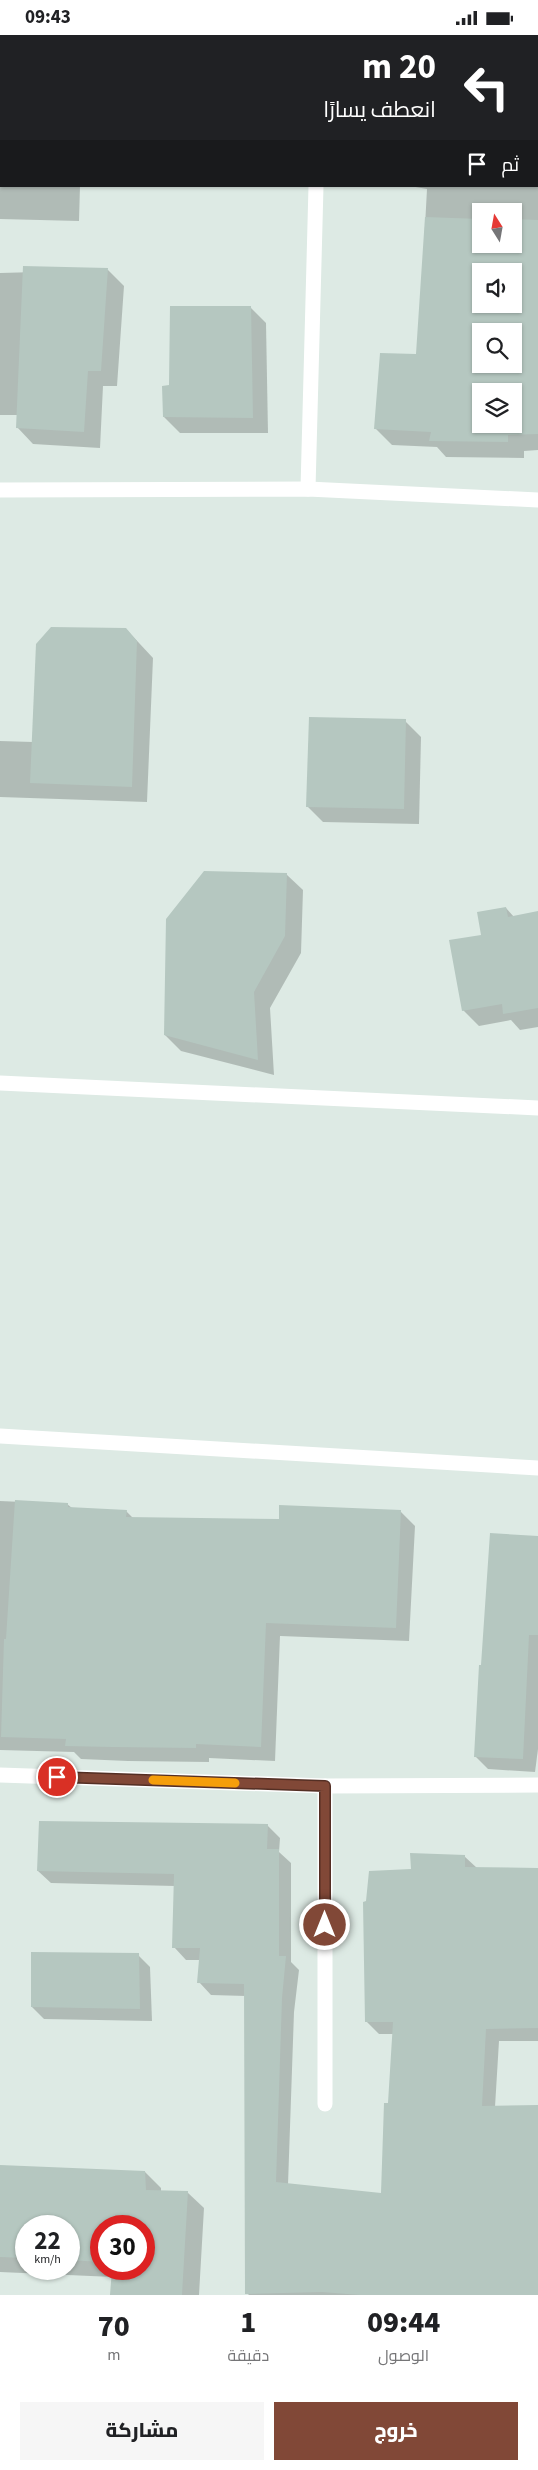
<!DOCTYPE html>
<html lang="ar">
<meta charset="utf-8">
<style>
body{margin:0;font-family:"Source Sans 3",Cairo,sans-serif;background:#f6f6f6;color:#202124;direction:rtl;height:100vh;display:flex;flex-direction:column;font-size:19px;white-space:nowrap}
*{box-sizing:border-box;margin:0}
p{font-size:16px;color:#757577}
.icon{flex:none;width:28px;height:28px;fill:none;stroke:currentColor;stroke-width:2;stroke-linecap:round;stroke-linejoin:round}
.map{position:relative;height:2260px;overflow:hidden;direction:ltr}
.side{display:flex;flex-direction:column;background:#fff;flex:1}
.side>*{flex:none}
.guide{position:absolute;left:0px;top:0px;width:539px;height:152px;box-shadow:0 1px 4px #0004;direction:rtl;background:#202124;color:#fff;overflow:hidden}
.needle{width:32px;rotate:349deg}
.buttons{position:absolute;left:472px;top:168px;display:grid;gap:10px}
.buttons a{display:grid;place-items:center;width:50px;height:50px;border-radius:0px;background:#fff;box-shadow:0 1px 4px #0004;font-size:25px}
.speed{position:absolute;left:15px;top:2180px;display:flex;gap:10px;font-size:25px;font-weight:700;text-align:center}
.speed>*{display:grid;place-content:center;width:65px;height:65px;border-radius:50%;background:#fff;box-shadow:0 1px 4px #0004;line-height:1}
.speed small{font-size:12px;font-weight:400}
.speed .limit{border:8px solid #d22;background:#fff;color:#111}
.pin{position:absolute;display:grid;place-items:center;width:42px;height:42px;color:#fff;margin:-21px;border:2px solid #fff;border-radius:50%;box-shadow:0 1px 5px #0007}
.me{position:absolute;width:55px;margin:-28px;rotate:0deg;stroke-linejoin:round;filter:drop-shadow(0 0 4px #0008)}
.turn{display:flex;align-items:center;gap:18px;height:105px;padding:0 20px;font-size:22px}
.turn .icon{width:65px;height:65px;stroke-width:2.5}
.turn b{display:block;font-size:35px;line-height:42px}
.then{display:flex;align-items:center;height:48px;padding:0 20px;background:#0003;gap:10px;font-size:19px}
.eta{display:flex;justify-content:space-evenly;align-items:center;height:85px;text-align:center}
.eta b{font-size:30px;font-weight:800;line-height:35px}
.primary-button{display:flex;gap:10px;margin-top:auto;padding:10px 20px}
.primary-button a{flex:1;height:58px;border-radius:0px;background:#814837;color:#fff;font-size:20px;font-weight:800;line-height:58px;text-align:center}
.primary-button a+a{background:#f6f6f6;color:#202124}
.status{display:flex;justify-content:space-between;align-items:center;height:35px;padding:0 25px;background:#fff;direction:ltr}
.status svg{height:14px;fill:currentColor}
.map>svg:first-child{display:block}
</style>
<div class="status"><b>09:43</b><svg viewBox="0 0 49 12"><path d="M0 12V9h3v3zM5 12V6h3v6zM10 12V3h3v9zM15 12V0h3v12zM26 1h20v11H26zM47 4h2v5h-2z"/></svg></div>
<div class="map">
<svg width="538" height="2260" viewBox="0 0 538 2260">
<rect width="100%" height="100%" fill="#ddeae4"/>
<!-- shadow -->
<g fill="#0003" fill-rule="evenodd">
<rect x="112" y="0" width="173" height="1"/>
<path d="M408,0H538V415L524,416V423L446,422L437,412L392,410L376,394L418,321L427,154L410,151H538V1ZM481,176H514V209H481ZM481,236H514V269H481ZM481,296H514V329H481ZM481,356H514V389H481Z"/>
<polygon points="0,82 1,151 80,151 79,186 0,184"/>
<polygon points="108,235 124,251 117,351 103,351 100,413 33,409 17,392 18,380 0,380 0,238"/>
<polygon points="250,272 266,288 268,398 180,398 164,382 170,352"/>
<polygon points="126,594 153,623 147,767 0,762 0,706 33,707"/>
<polygon points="405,686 421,702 419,789 323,787 307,771"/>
<polygon points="286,839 303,855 301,918 270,973 274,1040 181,1016 165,1000"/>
<polygon points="506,873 514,882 538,878 538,992 520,995 511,985 479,991 463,975 483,901"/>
<polygon points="0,1466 67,1469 72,1473 126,1476 133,1483 280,1485 401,1477 415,1491 409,1606 280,1601 275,1726 209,1723 209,1727 128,1726 81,1724 74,1717 0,1715"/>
<polygon points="538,1502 538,1714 535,1737 488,1734 475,1721 482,1631"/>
<polygon points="267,1790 280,1803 279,1817 291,1828 291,1927 299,1935 294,1977 288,2150 382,2159 394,1999 379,1999 366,1986 412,1835 464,1821 477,1833 538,1834 538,2006 499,2006 495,2072 538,2071 538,2260 249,2260 247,2258 246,1961 211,1960 199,1947 200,1925 186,1925 174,1912 175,1851 51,1848 38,1836"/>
<polygon points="138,1920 150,1932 152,1986 44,1984 32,1972"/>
<path d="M0,2131L145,2137L161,2153V2156L187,2157L204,2173L199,2260H113V2242L0,2237ZM26,2191H69V2234H26ZM101,2191H144V2234H101Z"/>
</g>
<!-- building -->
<g fill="#b5c7c0" fill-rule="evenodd">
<path d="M425,182L481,184V209H514V184L538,185V399L508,400V407L429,406L431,397L374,394L380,318L416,319ZM481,236H514V269H481ZM481,296H514V329H481ZM481,356H514V389H481Z"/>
<polygon points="23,231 108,233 101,336 88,336 84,397 16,393"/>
<polygon points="170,271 251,271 253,383 163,382 162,351 169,350"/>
<polygon points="51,592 126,593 137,606 132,752 30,748 36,609"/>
<polygon points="309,682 406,684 404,774 306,772"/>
<polygon points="204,836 287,838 285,901 254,957 258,1025 164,1000 166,884"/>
<polygon points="506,872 508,882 538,876 538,973 503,979 502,969 462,976 449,905 481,900 477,877"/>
<polygon points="15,1465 68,1468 68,1472 127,1475 126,1482 279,1484 279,1470 401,1475 396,1593 266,1588 261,1712 196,1709 196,1713 113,1712 65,1711 66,1704 1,1702 4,1604 6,1604"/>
<polygon points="490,1498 538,1501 538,1600 529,1600 523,1724 474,1722 479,1630 481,1630"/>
<polygon points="39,1786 268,1789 267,1814 279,1814 279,1921 286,1921 282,1963 276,2147 381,2158 384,2068 388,2068 393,1987 365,1987 363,1867 366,1866 369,1836 411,1834 410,1818 465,1820 465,1832 538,1833 538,1993 486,1994 482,2071 538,2070 538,2260 360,2260 322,2257 245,2259 244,1949 197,1948 200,1913 172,1913 174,1839 37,1836"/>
<polygon points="31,1917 139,1918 140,1974 31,1972"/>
<polygon points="0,2130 145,2136 146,2155 188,2156 182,2260 110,2260 112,2234 144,2234 144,2191 101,2191 101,2227 69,2225 69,2191 26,2191 26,2223 0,2222"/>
</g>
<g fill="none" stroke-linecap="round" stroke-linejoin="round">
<!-- minor -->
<g stroke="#fff" stroke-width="15">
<polyline points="320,1 320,0"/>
<polyline points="308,454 316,151"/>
<polyline points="0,455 308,454 538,465"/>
<polyline points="0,1048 538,1073"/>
<polyline points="0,1401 538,1433"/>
<polyline points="0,1740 325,1751 538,1750"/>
<polyline points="325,2069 325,1751"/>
</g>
</g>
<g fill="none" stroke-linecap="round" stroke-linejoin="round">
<defs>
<polyline id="route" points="57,1742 325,1751 325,1890"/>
</defs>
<!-- route casing -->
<use href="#route" stroke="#542f24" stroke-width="12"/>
<!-- route -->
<use href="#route" stroke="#814837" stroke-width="9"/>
<!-- slow -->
<polyline stroke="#f59e0b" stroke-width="9" points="153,1745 235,1748"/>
</g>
</svg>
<div class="buttons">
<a><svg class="needle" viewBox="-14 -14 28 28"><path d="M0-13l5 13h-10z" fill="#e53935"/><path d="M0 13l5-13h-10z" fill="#757577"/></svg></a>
<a><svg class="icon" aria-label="sound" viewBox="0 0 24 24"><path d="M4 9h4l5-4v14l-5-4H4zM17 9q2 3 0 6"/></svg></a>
<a><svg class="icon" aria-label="search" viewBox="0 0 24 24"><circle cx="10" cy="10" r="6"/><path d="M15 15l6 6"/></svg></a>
<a><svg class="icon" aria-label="layers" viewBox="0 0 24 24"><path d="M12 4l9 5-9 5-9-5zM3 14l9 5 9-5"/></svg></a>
</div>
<div class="speed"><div>22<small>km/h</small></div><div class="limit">30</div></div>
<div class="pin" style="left:57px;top:1742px;background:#d93025"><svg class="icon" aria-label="arrive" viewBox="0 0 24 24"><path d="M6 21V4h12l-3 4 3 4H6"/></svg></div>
<svg class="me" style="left:325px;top:1890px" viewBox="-20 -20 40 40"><circle r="17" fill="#814837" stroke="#fff" stroke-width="3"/><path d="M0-11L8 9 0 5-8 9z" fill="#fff"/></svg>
<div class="guide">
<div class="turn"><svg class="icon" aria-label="left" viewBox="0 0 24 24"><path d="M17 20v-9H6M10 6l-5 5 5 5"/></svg><div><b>20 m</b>انعطف يسارًا</div></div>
<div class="then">ثم<svg class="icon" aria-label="arrive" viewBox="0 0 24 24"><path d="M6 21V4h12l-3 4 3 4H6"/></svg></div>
</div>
</div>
<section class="side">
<div class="eta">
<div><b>09:44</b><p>الوصول</p></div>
<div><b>1</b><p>دقيقة</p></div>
<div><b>70</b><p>m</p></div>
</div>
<div class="primary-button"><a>خروج</a><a>مشاركة</a></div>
</section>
